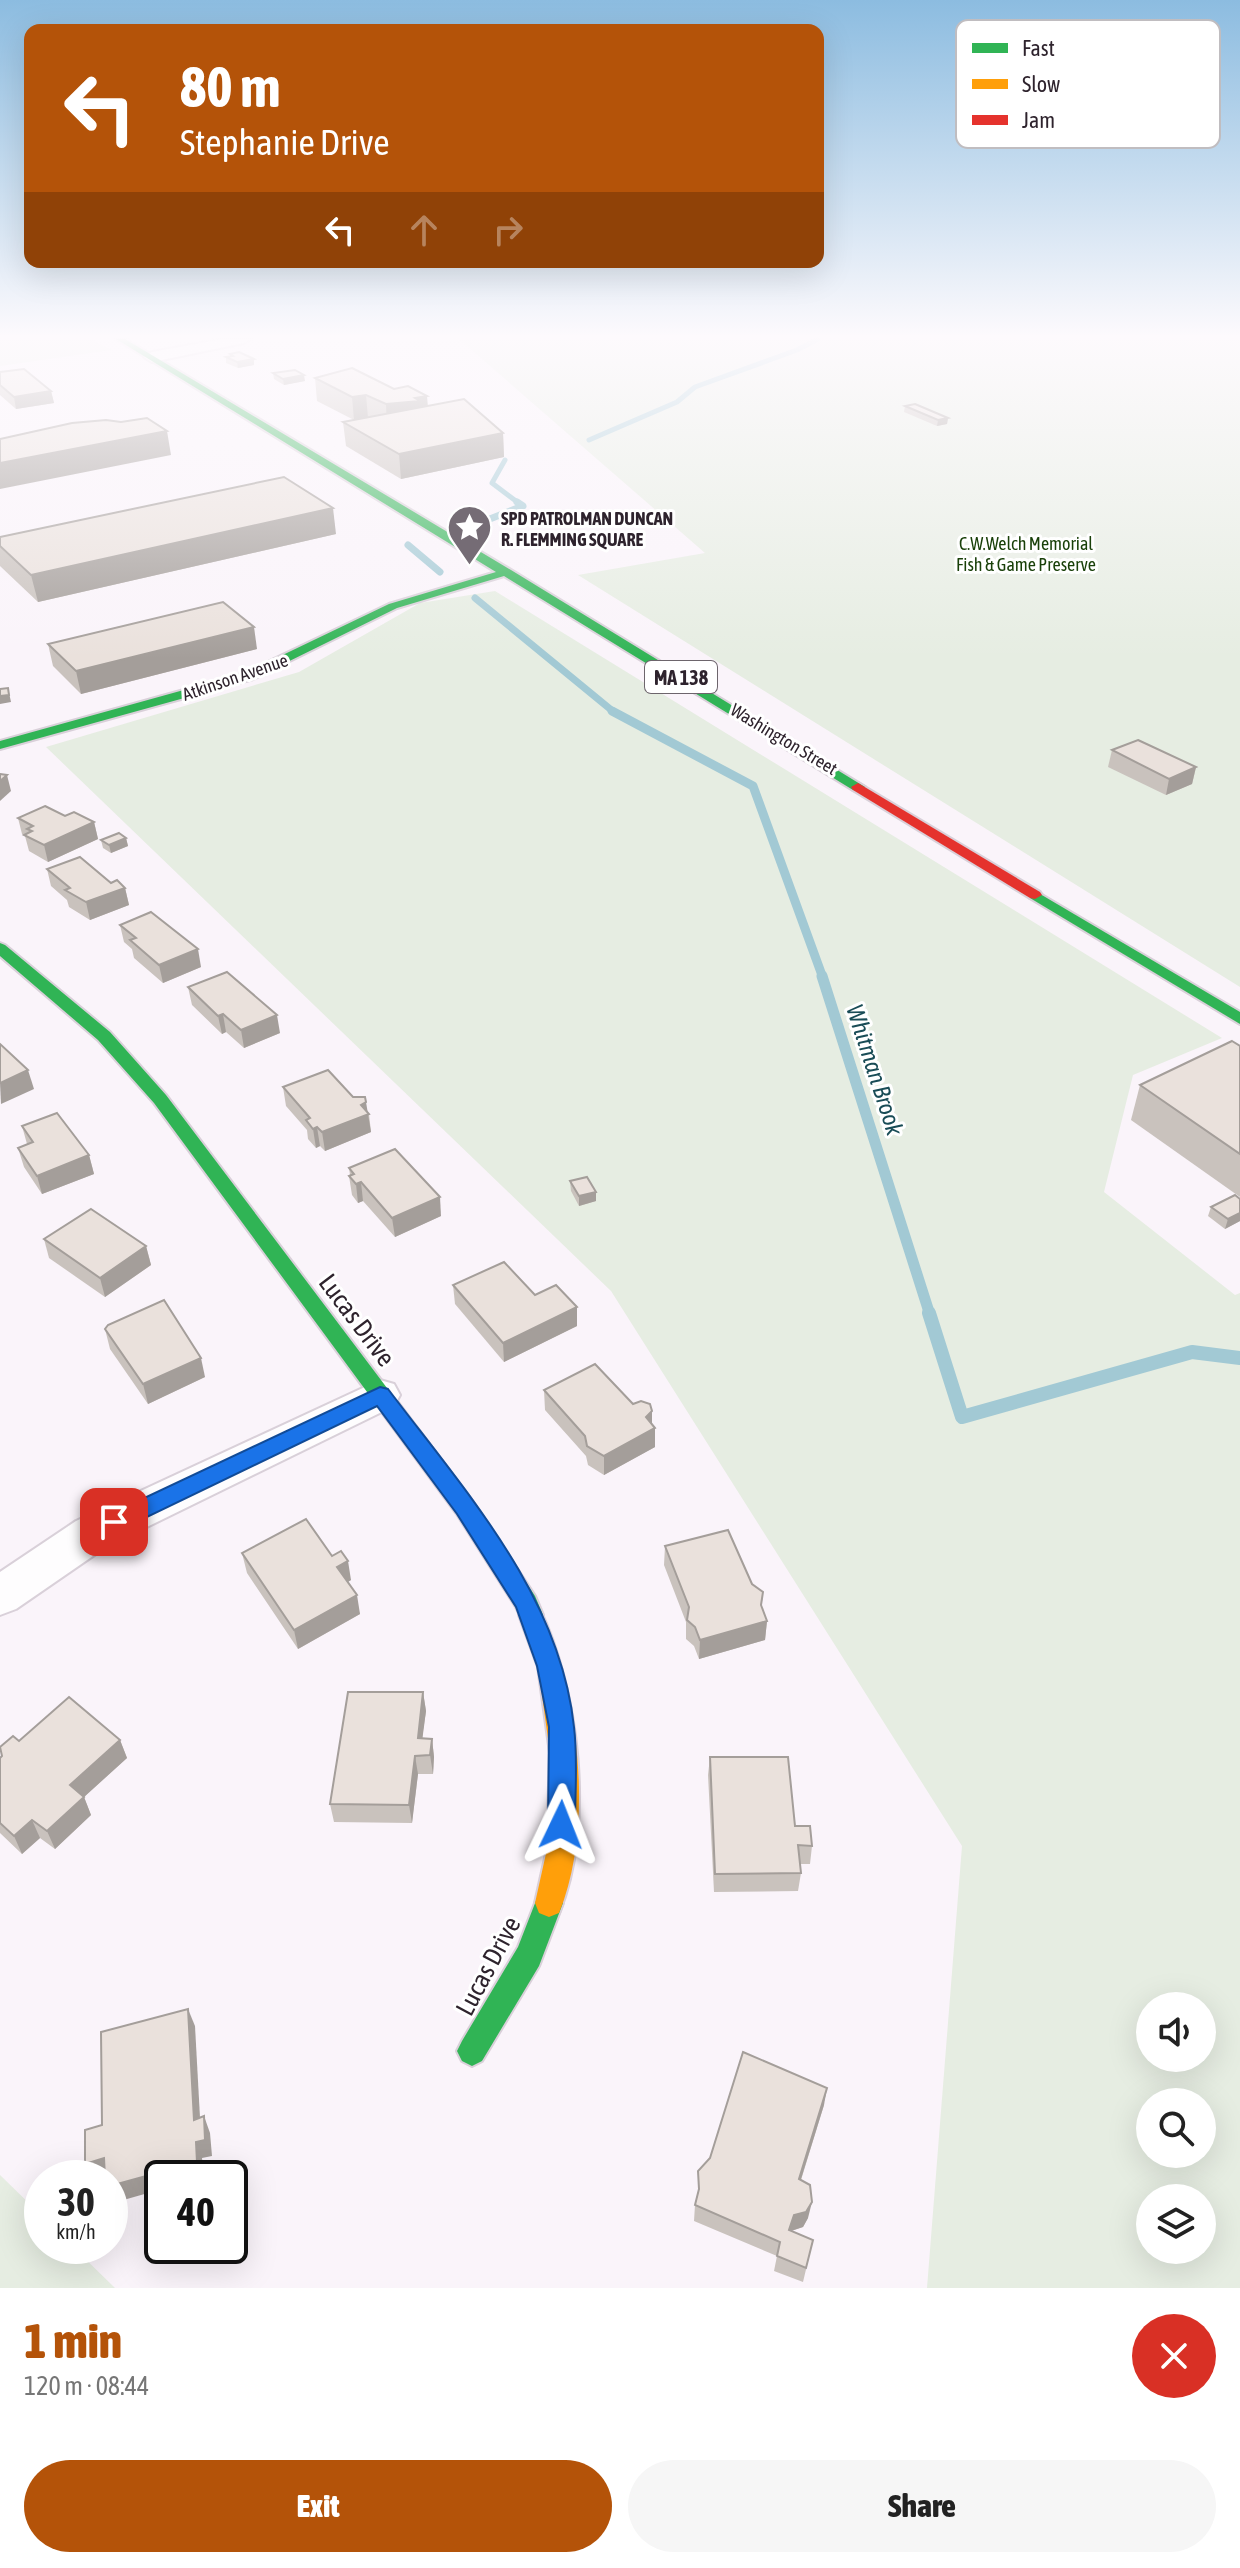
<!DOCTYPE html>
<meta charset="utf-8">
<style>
body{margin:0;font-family:"Asap Condensed",sans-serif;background:#f6f6f6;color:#222;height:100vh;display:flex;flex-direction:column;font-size:30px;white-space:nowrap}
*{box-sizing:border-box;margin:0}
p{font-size:26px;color:#767676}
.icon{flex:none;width:44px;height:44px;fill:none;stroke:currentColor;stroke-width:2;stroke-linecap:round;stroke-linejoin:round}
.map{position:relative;height:2288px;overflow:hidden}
.sheet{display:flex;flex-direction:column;background:#fff;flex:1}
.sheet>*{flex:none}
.banner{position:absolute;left:24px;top:24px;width:800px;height:244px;border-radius:16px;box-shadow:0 8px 32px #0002;background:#b45309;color:#fff;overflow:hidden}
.buttons{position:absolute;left:1136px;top:1992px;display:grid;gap:16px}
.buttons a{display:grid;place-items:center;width:80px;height:80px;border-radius:50%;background:#fff;box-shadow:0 8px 32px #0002;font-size:40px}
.speed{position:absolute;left:24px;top:2160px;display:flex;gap:16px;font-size:40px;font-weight:700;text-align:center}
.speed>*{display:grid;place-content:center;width:104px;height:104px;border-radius:50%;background:#fff;box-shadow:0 8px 32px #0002;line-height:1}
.speed small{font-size:20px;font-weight:400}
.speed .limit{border:4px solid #111;border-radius:12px;background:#fff;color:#111}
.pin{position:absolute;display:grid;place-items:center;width:68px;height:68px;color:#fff;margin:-34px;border-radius:16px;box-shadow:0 4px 12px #0006}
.me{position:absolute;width:88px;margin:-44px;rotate:2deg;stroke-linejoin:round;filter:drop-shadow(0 0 6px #0008)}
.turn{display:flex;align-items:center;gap:28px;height:168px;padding:0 24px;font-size:36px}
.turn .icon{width:104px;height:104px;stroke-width:2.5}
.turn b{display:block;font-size:56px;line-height:68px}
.lanes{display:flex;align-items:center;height:76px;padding:0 24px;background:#0003;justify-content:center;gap:40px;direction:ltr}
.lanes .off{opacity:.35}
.round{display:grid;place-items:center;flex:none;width:84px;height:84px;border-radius:42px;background:#f6f6f6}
.overview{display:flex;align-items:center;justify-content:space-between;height:136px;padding:0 24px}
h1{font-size:48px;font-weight:800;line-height:60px;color:#b45309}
.primary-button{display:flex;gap:16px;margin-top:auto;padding:16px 24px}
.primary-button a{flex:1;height:92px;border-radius:48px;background:#b45309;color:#fff;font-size:32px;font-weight:800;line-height:92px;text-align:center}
.primary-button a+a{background:#f6f6f6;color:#222}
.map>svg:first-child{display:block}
</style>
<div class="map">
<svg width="1240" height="2288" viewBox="0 0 1240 2288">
<rect width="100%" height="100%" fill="#faf4fa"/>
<!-- green -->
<g fill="#e6ede2" fill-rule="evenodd">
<polygon points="0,339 91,339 112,350 0,366"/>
<polygon points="459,339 1240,339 1240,987 578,575 705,553"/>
<path d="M495,591L1222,1038L1133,1075L1104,1192L1235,1295L1240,1293V2288H927L962,1846L611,1291L46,747L299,672L420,603ZM1150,2006H1202V2058H1150ZM1150,2102H1202V2154H1150ZM1150,2198H1202V2250H1150Z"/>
<polygon points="0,2175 42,2216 42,2246 72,2246 115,2288 0,2288"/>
</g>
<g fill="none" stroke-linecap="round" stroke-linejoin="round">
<!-- stream-far4 -->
<g stroke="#a2c9d4" stroke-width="5">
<polyline points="589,440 677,402 695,387 797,350 818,339"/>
<polyline points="505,460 492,483 520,504"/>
</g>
<!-- stream-far3 -->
<g stroke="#a2c9d4" stroke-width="7">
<polyline points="477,524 523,506 517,502"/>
<polyline points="408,545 440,572"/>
<polyline points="475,598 615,713"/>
</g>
<!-- stream-far2 -->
<polyline stroke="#a2c9d4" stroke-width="9" points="612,711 753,786 823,978"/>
<!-- stream-far1 -->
<polyline stroke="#a2c9d4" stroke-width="11" points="822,976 930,1315"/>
<!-- stream -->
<polyline stroke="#a2c9d4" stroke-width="14" points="929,1313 962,1417 1192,1352 1240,1358"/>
<defs>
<g id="street">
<polygon points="223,339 251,339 244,343 152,362 144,357 152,352"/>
<polygon points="380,1380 394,1384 400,1395 394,1406 106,1547 16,1609 0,1615 0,1572 76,1521"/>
</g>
<g id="fast">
<polygon points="116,339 125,339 511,570 865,787 858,791 853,790 504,576 397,608 253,679 0,749 0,741 245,673 389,604 496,572"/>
<polygon points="1035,891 1240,1012 1240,1024 1030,898 1030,892"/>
<polygon points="0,943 5,945 110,1032 166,1095 473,1502 535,1596 543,1615 539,1622 531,1625 523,1622 516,1607 457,1514 154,1103 98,1040 0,956"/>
<polygon points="549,1889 559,1893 563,1903 539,1966 482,2061 472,2066 462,2061 457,2051 462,2041 518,1947 539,1893"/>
</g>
<path id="slow" d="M531,1605L539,1608C579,1690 595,1826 559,1913L549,1917L539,1913L535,1903L547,1849L550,1753L538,1667L519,1615L523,1608Z"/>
<polygon id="jam" points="858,783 1040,892 1042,895 1035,899 1030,898 853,790 851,787"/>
</defs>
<!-- street casing -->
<use href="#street" stroke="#d9d0d9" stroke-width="4"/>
<!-- fast casing -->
<use href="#fast" stroke="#d9d0d9" stroke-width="4"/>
<!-- slow casing -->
<use href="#slow" stroke="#d9d0d9" stroke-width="4"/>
<!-- jam casing -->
<use href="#jam" stroke="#d9d0d9" stroke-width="4"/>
<!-- street -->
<use href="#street" fill="#fefdfe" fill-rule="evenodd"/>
<!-- fast -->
<use href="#fast" fill="#30b455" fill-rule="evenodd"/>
<!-- slow -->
<use href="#slow" fill="#ff9f0a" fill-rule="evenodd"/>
<!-- jam -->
<use href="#jam" fill="#e5322d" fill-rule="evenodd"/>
</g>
<!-- wall -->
<g fill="#c9c2bd">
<polygon points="230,354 254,365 238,368 226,363 226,357 230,356"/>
<polygon points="0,372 51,391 54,403 16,409 0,395"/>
<polygon points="273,373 305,381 284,385 274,379"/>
<polygon points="315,378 428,406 503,433 504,457 401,479 346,446 343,422 354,420 317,401"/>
<polygon points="905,406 948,418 947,424 937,426 904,412"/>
<polygon points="336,534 38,602 0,566 0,537"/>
<polygon points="48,644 257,649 81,694 53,666"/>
<polygon points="1112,750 1196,767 1192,784 1166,795 1108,767"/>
<polygon points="65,816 94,822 98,839 48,862 29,851 25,836 22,834 18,818"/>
<polygon points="126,838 128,846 111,853 103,848 101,840"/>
<polygon points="47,869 111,883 125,888 129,905 90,920 69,907 67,900 51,886"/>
<polygon points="120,925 201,967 163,983 134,958 132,949 124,942"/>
<polygon points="188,987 280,1033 244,1048 226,1032 222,1034 192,1005"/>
<polygon points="1240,1046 1240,1197 1131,1120 1140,1085"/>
<polygon points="283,1087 367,1112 369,1114 371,1132 325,1151 320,1146 316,1148 308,1139 307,1130 286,1106"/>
<polygon points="22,1126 89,1155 94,1174 42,1194 24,1167 18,1148 27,1144"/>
<polygon points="349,1168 441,1216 395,1237 363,1201 358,1203 352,1195 349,1176 350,1175"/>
<polygon points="570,1181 596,1192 596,1201 579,1206 571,1191"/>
<polygon points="1240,1199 1240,1221 1225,1229 1208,1216 1211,1207"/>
<polygon points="44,1239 146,1246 151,1265 105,1297 49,1258"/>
<polygon points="453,1285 535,1295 577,1326 504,1362 455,1304"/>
<polygon points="105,1329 205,1377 148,1404 110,1349"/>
<polygon points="544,1390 652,1411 652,1423 655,1447 604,1475 588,1465 586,1456 545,1410"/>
<polygon points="665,1546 762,1608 767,1621 765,1640 699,1659 694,1646 686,1639 686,1622 664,1565"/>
<polygon points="242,1553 332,1556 351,1580 348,1582 360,1614 298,1649 247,1573"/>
<polygon points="423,1692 426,1711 422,1738 432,1739 434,1757 433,1774 418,1774 412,1823 334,1822 330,1804"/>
<polygon points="120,1740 127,1758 84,1797 91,1815 55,1849 40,1838 22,1854 0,1833 0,1758 19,1741"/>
<polygon points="710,1757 795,1826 812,1846 810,1864 800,1864 801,1873 798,1891 714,1892 708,1775"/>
<polygon points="824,2105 801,2180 808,2218 803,2227 791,2231 813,2240 803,2282 774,2271 777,2256 694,2221 695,2205 698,2195 698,2171"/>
</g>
<!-- shaded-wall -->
<g fill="#a49e9a">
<polygon points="254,359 254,365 238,368 237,362"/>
<polygon points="304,375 305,381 284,385 283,379"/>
<polygon points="51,391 54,403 16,409 14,397"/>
<polygon points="366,395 368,418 354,420 352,397"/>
<polygon points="427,396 429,419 387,428 386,404"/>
<polygon points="948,418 947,424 937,426 938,420"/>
<polygon points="167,431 171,455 0,489 0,463"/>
<polygon points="503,433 504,457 401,479 399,454"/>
<polygon points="333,508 336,534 38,602 31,575"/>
<polygon points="254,627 257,649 81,694 76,671"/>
<polygon points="8,688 11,702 0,704 0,696"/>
<polygon points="1196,767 1192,784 1166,795 1169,779"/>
<polygon points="7,775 11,791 0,801 0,781"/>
<polygon points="94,822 98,839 48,862 44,845"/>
<polygon points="126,838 128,846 111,853 109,845"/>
<polygon points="125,888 129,905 90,920 86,902"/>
<polygon points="198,949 201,967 163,983 159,965"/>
<polygon points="223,1014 226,1032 222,1034 218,1016"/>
<polygon points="277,1015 280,1033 244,1048 241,1030"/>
<polygon points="28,1070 34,1089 1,1104 0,1083"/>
<polygon points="366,1102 371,1132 325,1151 322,1132"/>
<polygon points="317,1127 320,1146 316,1148 313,1129"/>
<polygon points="89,1155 94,1174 42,1194 37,1176"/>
<polygon points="361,1182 363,1201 358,1203 356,1184"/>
<polygon points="596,1192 596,1201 579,1206 579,1196"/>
<polygon points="440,1197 441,1216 395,1237 392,1218"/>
<polygon points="1240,1213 1240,1221 1225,1229 1228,1219"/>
<polygon points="146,1246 151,1265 105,1297 100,1278"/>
<polygon points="577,1307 577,1326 504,1362 503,1343"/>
<polygon points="201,1358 205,1377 148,1404 143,1384"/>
<polygon points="652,1411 652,1430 655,1428 655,1447 604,1475 604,1456"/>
<polygon points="348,1561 351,1580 341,1586 337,1567"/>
<polygon points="763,1592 761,1611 767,1621 765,1640 699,1659 700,1640 761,1605"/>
<polygon points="357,1595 360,1614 298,1649 294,1630"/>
<polygon points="423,1692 426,1711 420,1757 418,1738"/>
<polygon points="432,1739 434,1757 433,1774 430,1755"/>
<polygon points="120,1740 127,1758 84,1797 91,1815 55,1849 47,1831 70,1785"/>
<polygon points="415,1756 418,1774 412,1823 409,1805"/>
<polygon points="32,1820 40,1838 22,1854 14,1836"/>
<polygon points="188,2009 195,2026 201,2136 194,2120"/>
<polygon points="827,2088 824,2105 796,2195 799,2179"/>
<polygon points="204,2116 210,2133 212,2156 202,2158 204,2178 162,2178 162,2189 113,2203 110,2197 110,2186 196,2142"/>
<polygon points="104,2158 112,2174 99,2178 93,2178 85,2164"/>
<polygon points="812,2202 808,2218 803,2227 791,2231 786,2246 789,2230 794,2215"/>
</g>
<!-- building -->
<g fill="#eae1dc" stroke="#a49e9a" stroke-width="2">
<polygon points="239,352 254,359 237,362 226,357 233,356 230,354"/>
<polygon points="352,368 394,389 408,386 427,396 415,398 420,401 386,404 366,395 352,397 315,378"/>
<polygon points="24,369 51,391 14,397 0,385 0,372"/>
<polygon points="295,370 304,375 283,379 273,373"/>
<polygon points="464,399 503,433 399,454 343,422"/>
<polygon points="915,404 948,418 938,420 905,406"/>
<polygon points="147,418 167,431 0,463 0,439 72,423 106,420 121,422"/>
<polygon points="284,477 333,508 31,575 0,546 0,537"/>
<polygon points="223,602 254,627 76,671 48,644"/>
<polygon points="8,688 9,695 0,696 0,689"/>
<polygon points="1138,740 1196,767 1169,779 1112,750"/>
<polygon points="0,774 7,775 0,781"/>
<polygon points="45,806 65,816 74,812 94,822 44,845 24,835 32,831 27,829 33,826 18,818"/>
<polygon points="119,833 126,838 109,845 101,840"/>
<polygon points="80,857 111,883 117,880 125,888 86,902 65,890 70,888 47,869"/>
<polygon points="151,912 198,949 159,965 130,940 136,938 120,925"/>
<polygon points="227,972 277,1015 241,1030 223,1014 218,1016 188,987"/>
<polygon points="1232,1041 1240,1046 1240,1154 1140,1085"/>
<polygon points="0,1044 28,1070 0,1083"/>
<polygon points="328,1070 353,1097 365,1097 366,1102 361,1105 369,1114 322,1132 317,1127 313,1129 306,1120 310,1118 283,1087"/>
<polygon points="57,1113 89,1155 37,1176 18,1148 33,1142 22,1126"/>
<polygon points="395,1149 440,1197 392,1218 361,1182 356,1184 349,1176 354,1174 349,1168"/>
<polygon points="587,1177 596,1192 579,1196 570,1181"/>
<polygon points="1235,1195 1240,1199 1240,1213 1228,1219 1211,1207"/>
<polygon points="91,1209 146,1246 100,1278 44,1239"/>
<polygon points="504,1262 535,1295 556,1285 577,1307 503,1343 453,1285"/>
<polygon points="164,1300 201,1358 143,1384 105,1329 108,1325"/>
<polygon points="595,1364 633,1404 641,1401 650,1404 652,1411 646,1417 655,1428 604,1456 587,1446 585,1436 544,1390"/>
<polygon points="306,1519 332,1556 341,1551 348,1561 337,1567 357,1595 294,1630 242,1553"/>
<polygon points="728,1530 752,1584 763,1592 761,1605 767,1621 700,1640 695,1627 687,1620 689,1607 665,1546"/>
<polygon points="348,1692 423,1692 418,1738 432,1739 430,1755 415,1756 409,1805 330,1804"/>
<polygon points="69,1697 120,1740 70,1785 84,1797 47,1831 32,1820 14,1836 0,1823 0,1758 2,1756 0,1747 13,1736 19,1741"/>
<polygon points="710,1757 788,1757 795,1826 810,1826 812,1846 798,1845 801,1873 715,1874"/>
<polygon points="188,2009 194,2120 204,2116 205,2140 196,2142 197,2162 110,2186 110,2178 105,2178 104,2158 85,2164 85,2130 102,2125 101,2032"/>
<polygon points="743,2052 827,2088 799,2179 810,2185 812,2202 806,2212 794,2215 789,2230 813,2240 806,2268 777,2256 780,2242 695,2205 699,2189 698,2171 710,2158"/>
</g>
<!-- sky -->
<linearGradient id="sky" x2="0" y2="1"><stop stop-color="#8cbce0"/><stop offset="0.51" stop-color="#fdfafd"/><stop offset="1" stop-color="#fdfafd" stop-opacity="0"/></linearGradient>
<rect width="1240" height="659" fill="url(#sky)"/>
<!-- route -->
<path fill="#1a73e8" stroke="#114b97" stroke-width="2" d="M380,1387L388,1389C465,1491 560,1595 574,1727C578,1759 575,1793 575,1825L571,1834L561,1838L552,1834L548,1825L549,1727L537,1666L516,1607L457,1514L377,1406L122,1529L114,1532L106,1529L102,1522L106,1516Z"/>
<!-- icons -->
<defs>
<symbol id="sight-pin" viewBox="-11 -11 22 30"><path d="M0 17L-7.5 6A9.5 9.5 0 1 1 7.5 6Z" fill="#756c75" stroke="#fff"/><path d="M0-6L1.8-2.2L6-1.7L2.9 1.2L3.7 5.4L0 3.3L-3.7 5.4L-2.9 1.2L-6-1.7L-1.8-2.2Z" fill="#fff"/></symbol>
</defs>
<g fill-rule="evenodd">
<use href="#sight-pin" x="444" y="502" width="51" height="69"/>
</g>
<g text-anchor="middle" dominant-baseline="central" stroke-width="6" stroke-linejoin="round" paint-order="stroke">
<!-- far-poi labels -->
<g font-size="18" font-weight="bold" fill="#2e232d" stroke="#fff" text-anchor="start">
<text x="501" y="518">SPD PATROLMAN DUNCAN<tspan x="501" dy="21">R. FLEMMING SQUARE</tspan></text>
</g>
<!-- far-park labels -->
<g font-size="18" fill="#194009" stroke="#fff">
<text x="1026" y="543">C.W.Welch Memorial<tspan x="1026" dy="21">Fish &amp; Game Preserve</tspan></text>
</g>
<!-- far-street labels -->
<g font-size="18" fill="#2e232d" stroke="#fff">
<text transform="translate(235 677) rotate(-19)">Atkinson Avenue</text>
<text transform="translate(784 739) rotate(31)">Washington Street</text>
</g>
<!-- shield labels -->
<rect fill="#fff" stroke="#6d656c" stroke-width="2" x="645" y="661" width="72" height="32" rx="6"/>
<g font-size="20" font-weight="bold" fill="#2e232d">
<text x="681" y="677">MA 138</text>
</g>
<!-- water labels -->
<g font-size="24" font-style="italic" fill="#194c56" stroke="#fff">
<text transform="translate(875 1070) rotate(72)">Whitman Brook</text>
</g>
<!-- near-street labels -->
<g font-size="26" fill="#2e232d" stroke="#fff">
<text transform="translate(357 1320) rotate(53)">Lucas Drive</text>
<text transform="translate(488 1966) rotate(-62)">Lucas Drive</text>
</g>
</g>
<!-- legend -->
<rect x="956" y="20" width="264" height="128" rx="12" fill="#fff" stroke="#c0bdc0" stroke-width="2"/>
<rect x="972" y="43" width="36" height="10" fill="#30b455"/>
<rect x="972" y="79" width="36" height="10" fill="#ff9f0a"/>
<rect x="972" y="115" width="36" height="10" fill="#e5322d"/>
<g font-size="22" fill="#2e232d">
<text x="1022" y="56">Fast</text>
<text x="1022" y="92">Slow</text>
<text x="1022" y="128">Jam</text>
</g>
</svg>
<div class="buttons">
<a><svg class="icon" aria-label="sound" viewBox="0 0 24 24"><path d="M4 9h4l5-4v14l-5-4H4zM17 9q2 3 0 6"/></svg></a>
<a><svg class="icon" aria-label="search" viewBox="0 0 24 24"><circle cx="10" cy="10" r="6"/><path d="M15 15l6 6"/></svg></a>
<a><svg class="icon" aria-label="layers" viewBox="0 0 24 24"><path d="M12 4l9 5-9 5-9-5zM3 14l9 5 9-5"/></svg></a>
</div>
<div class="speed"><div>30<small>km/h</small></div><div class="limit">40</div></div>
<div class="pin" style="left:114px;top:1522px;background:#d93025"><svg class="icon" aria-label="arrive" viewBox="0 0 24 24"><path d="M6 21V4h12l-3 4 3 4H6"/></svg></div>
<svg class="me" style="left:561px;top:1825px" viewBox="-20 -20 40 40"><path d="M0-17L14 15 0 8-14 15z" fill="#1a73e8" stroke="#fff" stroke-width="4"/></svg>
<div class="banner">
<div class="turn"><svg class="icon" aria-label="left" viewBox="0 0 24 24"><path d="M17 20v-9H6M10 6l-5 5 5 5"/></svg><div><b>80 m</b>Stephanie Drive</div></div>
<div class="lanes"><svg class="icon" aria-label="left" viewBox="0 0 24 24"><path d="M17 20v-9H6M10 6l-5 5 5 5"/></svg><svg class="icon off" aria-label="ahead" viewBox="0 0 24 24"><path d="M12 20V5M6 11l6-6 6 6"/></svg><svg class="icon off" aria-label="right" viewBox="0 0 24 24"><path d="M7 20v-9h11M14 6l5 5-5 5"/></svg></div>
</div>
</div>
<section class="sheet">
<div class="overview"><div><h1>1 min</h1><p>120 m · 08:44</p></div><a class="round" style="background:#d93025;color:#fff"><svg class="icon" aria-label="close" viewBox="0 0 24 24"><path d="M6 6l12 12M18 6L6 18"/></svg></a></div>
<div class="primary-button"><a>Exit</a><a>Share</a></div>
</section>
